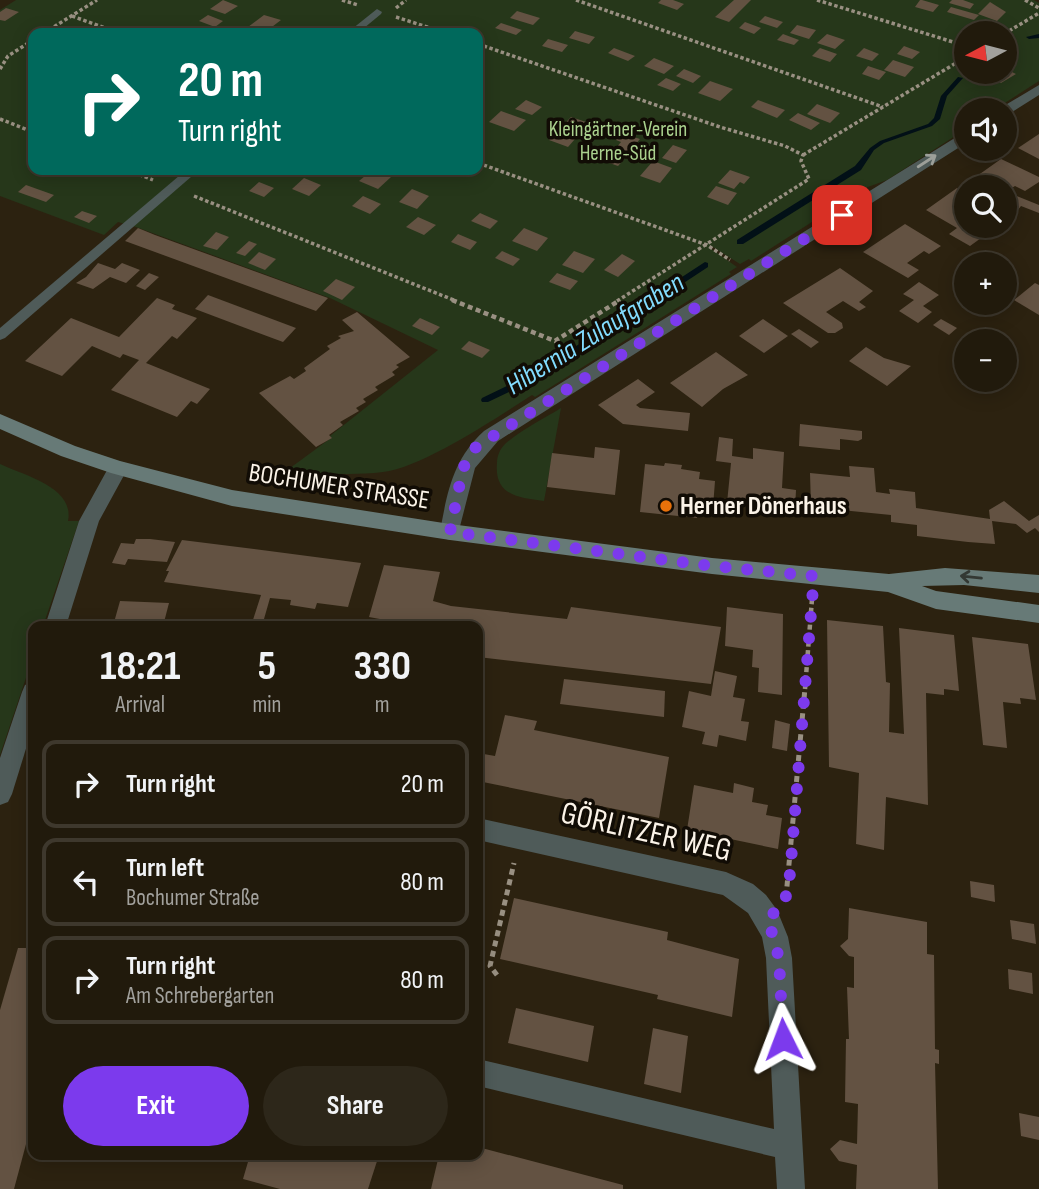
<!DOCTYPE html>
<meta charset="utf-8">
<style>
body{margin:0;font-family:"Sofia Sans Condensed",sans-serif;background:#2d271a;color:#f1f3f6;height:100vh;display:flex;flex-direction:column;font-size:26px;white-space:nowrap}
*{box-sizing:border-box;margin:0}
p{font-size:23px;color:#a2a19d}
.icon{flex:none;width:38px;height:38px;fill:none;stroke:currentColor;stroke-width:2;stroke-linecap:round;stroke-linejoin:round}
.map{position:relative;flex:1;overflow:hidden}
.details{position:absolute;left:28px;top:621px;width:455px;height:539px;display:flex;flex-direction:column;background:#211a0c;border-radius:14px;box-shadow:0 4px 18px #0003,0 0 0 2px #3e382d}
.details>*{flex:none}
.guide{position:absolute;left:28px;top:28px;width:455px;height:147px;border-radius:14px;box-shadow:0 4px 18px #0003,0 0 0 2px #3e382d;background:#00695c;color:#fff;overflow:hidden}
.needle{width:46px;rotate:263deg}
.buttons{position:absolute;left:954px;top:21px;display:grid;gap:14px}
.buttons a{display:grid;place-items:center;width:63px;height:63px;border-radius:50%;background:#211a0c;box-shadow:0 4px 18px #0003,0 0 0 2px #3e382d;font-size:35px}
.pin{position:absolute;display:grid;place-items:center;width:60px;height:60px;color:#fff;margin:-30px;border-radius:14px;box-shadow:0 4px 10px #0006}
.me{position:absolute;width:77px;margin:-38px;rotate:357deg;stroke-linejoin:round;filter:drop-shadow(0 0 5px #0008)}
.turn{display:flex;align-items:center;gap:24px;height:147px;padding:0 35px;font-size:32px}
.turn .icon{width:91px;height:91px;stroke-width:2.5}
.turn b{display:block;font-size:49px;line-height:60px}
.eta{display:flex;justify-content:space-evenly;align-items:center;height:119px;text-align:center}
.eta b{font-size:42px;font-weight:700;line-height:49px}
.cta{display:flex;gap:14px;margin-top:auto;padding:14px 35px}
.cta a{flex:1;height:80px;border-radius:42px;background:#7c3aed;color:#fff;font-size:28px;font-weight:700;line-height:80px;text-align:center}
.cta a+a{background:#2d271a;color:#f1f3f6}
ul{padding:0;list-style:none}
li{display:flex;align-items:center;gap:21px;height:88px;margin:0 14px 10px;padding:0 21px;border:4px solid #3e382d;border-radius:14px}
li div{flex:1}
li b{display:block;font-size:26px}
li em{font-style:normal}
.map>svg:first-child{display:block}
</style>
<div class="map">
<svg width="1039" height="1189" viewBox="0 0 1039 1189">
<rect width="100%" height="100%" fill="#2c2210"/>
<!-- green -->
<g fill="#26371a" fill-rule="evenodd">
<path d="M16,0H1034L1039,3V81L994,110H966V129L887,180L865,188L751,261L749,259L740,264L713,247L710,248L737,267L729,272L731,274L535,397L532,395C496,418 423,467 383,472C351,476 318,473 286,471L331,438L330,436L438,350L330,298L136,227L118,222L104,235L0,196V10ZM33,33H478V170H33ZM966,33H1004V72H966Z"/>
<path d="M561,408L544,501C518,498 494,495 497,463C497,456 500,449 505,444C521,430 543,419 561,408Z"/>
<path d="M0,464C23,475 75,487 68,521H79L43,626H33V657L0,755Z"/>
</g>
<g fill="none" stroke-linecap="round" stroke-linejoin="round">
<!-- stream -->
<g fill="#021017" fill-rule="evenodd">
<polygon points="1039,34 1039,38 1029,39 1026,37"/>
<polygon points="958,77 963,78 947,96 940,119 932,126 884,143 874,150 861,170 743,244 737,244 737,240 855,166 870,148 880,141 928,124 934,118 941,96"/>
<polygon points="705,262 708,263 708,267 544,375 488,402 482,402 481,400 482,398 538,371"/>
</g>
</g>
<!-- building -->
<g fill="#635242">
<polygon points="223,0 238,6 225,14 210,9"/>
<polygon points="661,0 673,0 684,4 677,10 658,3"/>
<polygon points="734,0 751,0 729,22 715,17"/>
<polygon points="920,0 922,0 939,5 933,12 915,7"/>
<polygon points="952,0 963,0 974,4 970,9 949,3"/>
<polygon points="990,2 1006,12 997,21 978,14"/>
<polygon points="951,7 979,15 974,20 947,12"/>
<polygon points="6,8 19,12 5,21 0,20 0,12"/>
<polygon points="517,11 540,18 533,25 510,18"/>
<polygon points="208,15 223,21 215,27 199,21"/>
<polygon points="264,15 281,20 264,33 250,33 255,29 248,27"/>
<polygon points="765,16 783,22 777,28 759,22"/>
<polygon points="745,22 761,28 754,34 739,28"/>
<polygon points="501,23 522,30 516,35 495,28"/>
<polygon points="797,25 816,30 809,39 790,33"/>
<polygon points="575,31 595,37 589,44 569,38"/>
<polygon points="783,34 799,40 794,45 777,40"/>
<polygon points="827,34 845,40 835,49 817,43"/>
<polygon points="548,39 568,45 562,52 542,46"/>
<polygon points="904,46 920,52 912,59 897,54"/>
<polygon points="614,48 635,56 628,61 608,53"/>
<polygon points="820,48 837,54 830,62 812,56"/>
<polygon points="864,48 879,54 872,61 856,56"/>
<polygon points="654,58 674,66 664,74 644,66"/>
<polygon points="893,60 914,67 905,77 884,70"/>
<polygon points="868,66 886,72 879,80 862,74"/>
<polygon points="1004,68 1016,74 1001,83 989,77 998,72 1004,72"/>
<polygon points="684,69 701,76 693,83 676,76"/>
<polygon points="666,78 681,84 673,91 657,85"/>
<polygon points="710,81 733,89 720,101 698,93"/>
<polygon points="526,100 542,107 532,115 515,109"/>
<polygon points="758,100 785,110 777,118 751,107"/>
<polygon points="817,104 840,113 830,123 807,114"/>
<polygon points="501,111 526,120 514,131 489,122"/>
<polygon points="798,113 820,123 811,130 789,120"/>
<polygon points="571,117 589,123 568,147 549,140"/>
<polygon points="621,133 640,139 629,152 616,148 621,142 616,140"/>
<polygon points="1039,134 1039,159 1018,148"/>
<polygon points="673,145 687,150 676,163 662,158"/>
<polygon points="608,148 628,155 618,166 598,159"/>
<polygon points="1001,159 1039,177 1039,182 1025,191 1015,186 1004,193 1004,187 998,187 977,176"/>
<polygon points="653,161 672,168 660,183 640,176"/>
<polygon points="372,170 373,170 391,177 378,189 359,181"/>
<polygon points="730,170 750,177 744,184 740,182 734,189 718,183"/>
<polygon points="304,178 321,185 309,196 292,189"/>
<polygon points="259,182 274,188 264,197 249,191"/>
<polygon points="26,185 54,195 46,202 18,192"/>
<polygon points="716,186 737,193 728,205 707,197"/>
<polygon points="957,188 966,193 966,226 990,226 995,228 970,246 949,234 957,228 926,210"/>
<polygon points="412,189 429,196 417,209 399,202"/>
<polygon points="1007,192 1039,205 1039,213 1021,206 1013,216 1004,212 1004,195"/>
<polygon points="363,196 381,204 370,214 352,206"/>
<polygon points="82,211 97,216 89,223 74,217"/>
<polygon points="480,213 498,221 490,229 471,221"/>
<polygon points="418,217 436,225 424,235 406,227"/>
<polygon points="905,224 941,246 929,254 924,251 907,263 919,270 908,278 863,252"/>
<polygon points="138,228 155,235 328,298 316,311 125,241"/>
<polygon points="524,228 548,238 537,251 512,241"/>
<polygon points="216,232 229,237 217,250 203,246"/>
<polygon points="458,234 477,242 470,250 451,242"/>
<polygon points="249,241 257,244 245,256 236,253"/>
<polygon points="502,251 520,259 513,266 495,258"/>
<polygon points="574,251 595,259 583,273 562,265"/>
<polygon points="259,252 276,259 265,270 248,263"/>
<polygon points="622,254 635,261 618,277 604,270"/>
<polygon points="98,263 115,269 122,263 140,270 126,283 110,277 93,289 76,283 86,277"/>
<polygon points="840,268 873,291 859,302 866,307 859,311 843,301 826,312 842,323 843,328 835,333 828,333 783,303"/>
<polygon points="149,273 159,277 145,290 136,286"/>
<polygon points="557,273 578,281 570,290 549,282"/>
<polygon points="336,279 355,287 342,300 323,291"/>
<polygon points="919,282 939,295 923,306 932,312 918,323 899,311 914,300 903,294"/>
<polygon points="1035,283 1039,285 1039,315 1014,300"/>
<polygon points="208,295 296,328 283,342 195,309"/>
<polygon points="157,298 175,305 172,309 197,318 177,339 172,336 146,363 210,389 197,404 191,401 177,417 111,390 139,360 123,354 120,358 92,346 62,376 25,361 71,318 119,337"/>
<polygon points="357,312 410,357 396,365 399,367 392,372 395,375 375,387 378,390 363,399 366,402 356,408 359,411 340,422 343,425 329,435 332,438 316,447 259,393 290,376 294,379 306,371 304,368 330,349 327,346 341,338 338,336 354,331 342,320"/>
<polygon points="420,318 440,327 432,335 412,326"/>
<polygon points="763,319 788,336 764,353 739,336"/>
<polygon points="941,319 957,328 949,335 933,325"/>
<polygon points="799,329 819,342 811,348 791,334"/>
<polygon points="469,341 490,350 482,358 461,349"/>
<polygon points="866,347 884,358 911,366 887,386 849,361"/>
<polygon points="716,352 748,375 723,389 702,407 670,383"/>
<polygon points="638,379 655,392 636,405 640,408 690,413 688,431 623,424 598,405"/>
<polygon points="800,424 862,431 862,439 858,441 840,439 840,450 799,446"/>
<polygon points="719,437 733,439 732,456 753,459 753,448 784,452 782,488 796,490 795,510 727,503 731,463 716,461"/>
<polygon points="595,447 620,450 615,495 547,487 552,453 594,458"/>
<polygon points="665,463 682,465 681,469 700,472 699,479 715,481 713,507 698,505 697,518 640,512 645,464 664,466"/>
<polygon points="849,466 874,468 876,492 890,494 889,489 915,492 916,508 990,519 989,510 1004,501 1029,521 1039,515 1039,532 1035,528 1027,533 1016,524 992,521 995,544 968,542 917,536 917,525 891,522 891,515 811,507 810,473 850,477"/>
<polygon points="136,539 150,539 175,542 167,562 128,559 125,565 112,563 121,543 134,544"/>
<polygon points="182,540 277,552 361,563 348,607 317,603 315,609 290,605 291,600 270,598 264,619 288,622 287,626 251,626 261,595 164,582 169,571 166,571"/>
<polygon points="384,565 440,572 433,601 451,606 567,619 571,607 721,627 711,684 478,657 478,626 425,626 406,622 405,626 384,626 385,620 369,617"/>
<polygon points="120,601 169,603 163,626 113,626"/>
<polygon points="727,607 783,614 782,695 758,692 759,668 752,667 753,650 725,646"/>
<polygon points="827,620 883,626 886,682 890,683 889,732 904,734 899,628 954,635 959,691 944,689 944,695 926,693 928,805 886,797 884,850 856,844 859,773 829,767"/>
<polygon points="972,637 1028,644 1036,700 1020,698 1021,704 1003,702 1007,748 983,745"/>
<polygon points="715,671 737,676 733,697 745,699 741,721 749,722 746,741 719,735 717,747 702,744 705,732 682,727 689,691 711,696"/>
<polygon points="564,679 665,691 664,717 560,704"/>
<polygon points="505,715 537,721 534,730 669,757 659,818 478,781 478,753 495,756"/>
<polygon points="775,720 790,724 787,751 772,748"/>
<polygon points="734,783 754,788 752,802 768,805 766,815 782,818 778,849 687,830 694,785 733,793"/>
<polygon points="970,881 994,885 995,902 971,897"/>
<polygon points="514,898 668,932 667,940 739,959 732,1017 657,999 658,995 500,959"/>
<polygon points="849,908 927,922 927,954 934,955 935,1049 939,1050 939,1064 935,1063 938,1189 856,1189 857,1165 839,1161 830,1149 840,1140 857,1144 858,1104 845,1102 846,1039 849,1039 847,987 854,988 854,957 849,956 840,946 848,939"/>
<polygon points="1010,920 1034,924 1036,944 1012,939"/>
<polygon points="18,948 33,948 33,1118 14,1189 0,1189 0,1010"/>
<polygon points="1008,969 1032,973 1033,994 1009,989"/>
<polygon points="516,1008 594,1026 588,1062 508,1043"/>
<polygon points="653,1028 688,1036 681,1093 644,1084"/>
<polygon points="1019,1113 1039,1117 1039,1140 1021,1136"/>
<polygon points="478,1147 623,1185 623,1189 431,1189 439,1155 478,1155"/>
<polygon points="250,1155 379,1155 368,1189 280,1189 243,1179"/>
</g>
<g fill="none" stroke-linecap="round" stroke-linejoin="round">
<!-- path-far2 -->
<g stroke="#999082" stroke-width="3.5" stroke-dasharray="3.5 2.5" stroke-linecap="butt">
<polyline points="342,0 358,5"/>
<polyline points="576,0 883,107"/>
<polyline points="817,0 966,46"/>
<polyline points="1025,0 1039,8"/>
<polyline points="396,8 406,0"/>
<polyline points="72,16 119,33"/>
<polyline points="396,17 446,33"/>
<polyline points="44,33 97,0"/>
<polyline points="1004,34 1039,13"/>
<polyline points="478,44 720,127 785,146 803,155"/>
<polyline points="0,69 8,56 33,40"/>
<polyline points="0,119 33,132"/>
<polyline points="803,155 966,57"/>
<polyline points="478,163 707,245 730,260"/>
<polyline points="128,170 153,180"/>
<polyline points="194,196 456,301"/>
<polyline points="617,301 809,179 801,161 803,155"/>
</g>
<!-- path-far1 -->
<g stroke="#999082" stroke-width="4.5" stroke-dasharray="5 3.5" stroke-linecap="butt">
<polyline points="452,300 555,341 620,300"/>
<polyline points="805,689 812,599"/>
</g>
<!-- path -->
<g stroke="#999082" stroke-width="5" stroke-dasharray="6 4.5" stroke-linecap="butt">
<polyline points="786,897 805,688"/>
<polyline points="497,975 490,966 514,863"/>
</g>
<!-- lane -->
<g fill="#4f5b59" fill-rule="evenodd">
<polygon points="377,9 382,12 381,14 358,33 347,33"/>
<polygon points="186,170 199,170 5,338 0,340 0,328"/>
</g>
<!-- street -->
<g fill="#4f5b59" fill-rule="evenodd">
<polygon points="1039,85 1039,95 1009,114 1004,115 1004,110 997,110"/>
<path d="M966,131V143L498,441L475,468L457,538L450,540L443,538L440,532C447,493 453,459 484,431Z"/>
<polygon points="118,461 125,463 128,468 99,521 66,626 45,626 79,521 111,463"/>
<polygon points="33,682 33,726 12,794 8,802 0,805 0,758 22,692 25,685"/>
<polygon points="478,818 726,872 753,884 766,895 777,910 788,937 792,958 805,1189 777,1189 775,1157 478,1086 478,1059 774,1129 766,958 762,937 748,913 723,895 478,840"/>
</g>
<!-- secondary -->
<polygon fill="#677a77" fill-rule="evenodd" points="0,414 75,446 120,461 232,490 450,524 712,558 889,574 945,568 1039,575 1039,593 964,585 922,586 936,591 1039,605 1039,623 936,609 888,592 712,574 450,540 232,506 111,473 61,456 0,429"/>
</g>
<!-- one-way arrows -->
<defs><path id="oneway-shaft" d="M-6 0H5M1.5-3L5.5 0L1.5 3" fill="none" stroke-width="1.6" stroke-linecap="round" stroke-linejoin="round" transform="scale(1.75)"/></defs>
<use stroke="#9c9f99" href="#oneway-shaft" transform="translate(927 161) rotate(-33)"/>
<use stroke="#333833" href="#oneway-shaft" transform="translate(971 577) rotate(-174)"/>
<g fill="none" stroke-linecap="round" stroke-linejoin="round">
<!-- route -->
<polyline stroke="#7c3aed" stroke-width="12" stroke-dasharray="0 21.6" points="783,1039 779,958 768,919 785,901 790,874 814,576 712,566 450,532 463,468 476,447 842,215"/>
</g>
<!-- markers -->
<circle fill="#e8710a" stroke="#110c05" stroke-width="2.5" cx="666" cy="506" r="7"/>
<g text-anchor="middle" dominant-baseline="central" stroke-width="7" stroke-linejoin="round" paint-order="stroke">
<!-- far-park labels -->
<g font-size="21" fill="#aad18e" stroke="#110c05">
<text x="618" y="129">Kleingärtner-Verein<tspan x="618" dy="24">Herne-Süd</tspan></text>
</g>
<!-- street labels -->
<g font-size="26" fill="#fbf3e8" stroke="#110c05">
<text transform="translate(339 487) rotate(9)">BOCHUMER STRASSE</text>
</g>
<!-- poi labels -->
<g font-size="26" font-weight="bold" fill="#fbf3e8" stroke="#110c05" text-anchor="start">
<text x="680" y="506">Herner Dönerhaus</text>
</g>
<!-- water labels -->
<g font-size="28" font-style="italic" fill="#82dbfe" stroke="#110c05">
<text transform="translate(595 334) rotate(-32)">Hibernia Zulaufgraben</text>
</g>
<!-- near-street labels -->
<g font-size="32" fill="#fbf3e8" stroke="#110c05">
<text transform="translate(646 832) rotate(13)">GÖRLITZER WEG</text>
</g>
</g>
</svg>
<div class="buttons">
<a><svg class="needle" viewBox="-14 -14 28 28"><path d="M0-13l5 13h-10z" fill="#e53935"/><path d="M0 13l5-13h-10z" fill="#a2a19d"/></svg></a>
<a><svg class="icon" aria-label="sound" viewBox="0 0 24 24"><path d="M4 9h4l5-4v14l-5-4H4zM17 9q2 3 0 6"/></svg></a>
<a><svg class="icon" aria-label="search" viewBox="0 0 24 24"><circle cx="10" cy="10" r="6"/><path d="M15 15l6 6"/></svg></a>
<a>+</a>
<a>−</a>
</div>
<div class="pin" style="left:842px;top:215px;background:#d93025"><svg class="icon" aria-label="arrive" viewBox="0 0 24 24"><path d="M6 21V4h12l-3 4 3 4H6"/></svg></div>
<svg class="me" style="left:783px;top:1039px" viewBox="-20 -20 40 40"><path d="M0-17L14 15 0 8-14 15z" fill="#7c3aed" stroke="#fff" stroke-width="4"/></svg>
<div class="guide">
<div class="turn"><svg class="icon" aria-label="right" viewBox="0 0 24 24"><path d="M7 20v-9h11M14 6l5 5-5 5"/></svg><div><b>20 m</b>Turn right</div></div>
</div>
<section class="details">
<div class="eta">
<div><b>18:21</b><p>Arrival</p></div>
<div><b>5</b><p>min</p></div>
<div><b>330</b><p>m</p></div>
</div>
<ul>
<li><svg class="icon" aria-label="right" viewBox="0 0 24 24"><path d="M7 20v-9h11M14 6l5 5-5 5"/></svg><div><b>Turn right</b></div><em>20 m</em></li>
<li><svg class="icon" aria-label="left" viewBox="0 0 24 24"><path d="M17 20v-9H6M10 6l-5 5 5 5"/></svg><div><b>Turn left</b><p>Bochumer Straße</p></div><em>80 m</em></li>
<li><svg class="icon" aria-label="right" viewBox="0 0 24 24"><path d="M7 20v-9h11M14 6l5 5-5 5"/></svg><div><b>Turn right</b><p>Am Schrebergarten</p></div><em>80 m</em></li>
</ul>
<div class="cta"><a>Exit</a><a>Share</a></div>
</section>
</div>
